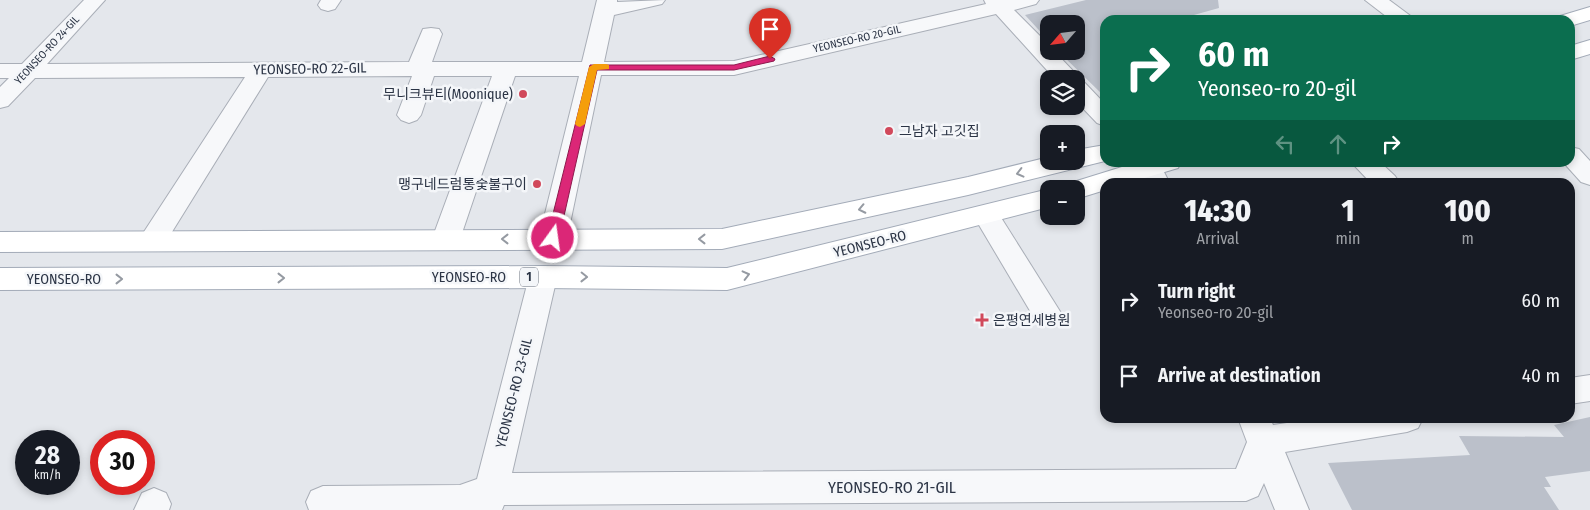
<!DOCTYPE html>
<meta charset="utf-8">
<style>
body{margin:0;font-family:"Fira Sans Condensed","Noto Sans KR",sans-serif;background:#20242c;color:#f1f3f6;height:100vh;display:flex;flex-direction:column;font-size:19px;white-space:nowrap}
*{box-sizing:border-box;margin:0}
p{font-size:16px;color:#9ea1a6}
.icon{flex:none;width:28px;height:28px;fill:none;stroke:currentColor;stroke-width:2;stroke-linecap:round;stroke-linejoin:round}
.map{position:relative;flex:1;overflow:hidden}
.side{position:absolute;left:1100px;top:178px;width:475px;height:245px;display:flex;flex-direction:column;background:#171b24;border-radius:15px;box-shadow:0 2px 8px #0003}
.side>*{flex:none}
.hud{position:absolute;left:1100px;top:15px;width:475px;height:152px;border-radius:15px;box-shadow:0 2px 8px #0003;background:#0b6e4f;color:#fff;overflow:hidden}
.needle{width:32px;rotate:242deg}
.fabs{position:absolute;left:1040px;top:15px;display:grid;gap:10px}
.fabs a{display:grid;place-items:center;width:45px;height:45px;border-radius:10px;background:#171b24;box-shadow:0 2px 8px #0003;font-size:25px}
.speed{position:absolute;left:15px;top:430px;display:flex;gap:10px;font-size:25px;font-weight:700;text-align:center}
.speed>*{display:grid;place-content:center;width:65px;height:65px;border-radius:50%;background:#171b24;box-shadow:0 2px 8px #0003;line-height:1}
.speed small{font-size:12px;font-weight:400}
.speed .limit{border:8px solid #d22;background:#fff;color:#111}
.pin{position:absolute;display:grid;place-items:center;width:42px;height:42px;color:#fff;margin:-51px -21px;border-radius:50% 50% 50% 0;rotate:-45deg;box-shadow:0 0 5px #0007}
.pin .icon{rotate:45deg}
.me{position:absolute;width:55px;margin:-28px;rotate:14deg;stroke-linejoin:round;filter:drop-shadow(0 0 4px #0008)}
.turn{display:flex;align-items:center;gap:18px;height:105px;padding:0 15px;font-size:22px}
.turn .icon{width:65px;height:65px;stroke-width:2.5}
.turn b{display:block;font-size:35px;line-height:42px}
.lanes{display:flex;align-items:center;height:48px;padding:0 15px;background:#0003;justify-content:center;gap:25px;direction:ltr}
.lanes .off{opacity:.35}
.eta{display:flex;justify-content:space-evenly;align-items:center;height:85px;text-align:center}
.eta b{font-size:30px;font-weight:800;line-height:35px}
ul{padding:0;list-style:none}
li{display:flex;align-items:center;gap:15px;height:75px;padding:0 15px}
li div{flex:1}
li b{display:block;font-size:19px}
li em{font-style:normal}
.map>svg:first-child{display:block}
</style>
<div class="map">
<svg width="1590" height="510" viewBox="0 0 1590 510">
<rect width="100%" height="100%" fill="#e4e7ec"/>
<!-- building -->
<g fill="#bbc0ca">
<polygon points="1086,0 1218,0 1219,8 1176,20 1105,20 1105,97 1058,51 1076,51 1076,24 1049,24 1049,41 1025,15"/>
<polygon points="1590,417 1590,471 1545,477 1551,487 1544,487 1559,510 1352,510 1328,463 1470,455 1459,436 1564,437 1554,425"/>
</g>
<g fill="none" stroke-linecap="round" stroke-linejoin="round">
<defs>
<g id="minor">
<polygon points="84,0 105,0 47,64 409,62 423,29 431,28 439,29 442,34 432,62 582,62 597,0 617,0 617,2 665,0 662,4 614,15 604,62 734,61 986,4 984,0 1039,0 1036,4 1014,10 1049,45 1049,51 1054,51 1076,74 1078,80 1084,82 1105,104 1105,126 1097,123 1076,101 1076,79 1055,79 996,14 734,75 601,75 567,238 563,245 553,248 543,245 539,238 579,76 515,76 460,239 456,246 446,249 436,246 432,239 492,76 434,76 421,115 417,120 409,123 401,120 397,115 412,76 268,77 162,248 152,251 142,248 138,241 245,77 35,78 8,106 0,108 0,87 9,78 0,78 0,64 22,64"/>
<polygon points="321,0 341,0 335,9 328,11 321,9 318,5"/>
<polygon points="1365,0 1389,0 1416,20 1391,20"/>
<polygon points="1570,147 1579,149 1590,161 1590,185 1581,182 1563,162 1570,162"/>
<polygon points="1134,162 1159,162 1169,182 1144,182"/>
<polygon points="1351,162 1380,162 1395,176 1399,182 1370,182"/>
<polygon points="986,205 995,208 1056,305 1061,313 1056,321 1046,325 1036,321 973,215 977,208"/>
<polygon points="543,266 553,269 557,277 512,473 1236,469 1247,442 1238,418 1270,418 1273,425 1321,418 1423,418 1418,428 1407,432 1285,452 1309,510 1275,510 1264,483 1258,496 1246,501 504,505 502,510 309,510 306,502 311,491 323,486 460,485 477,479 529,277 533,269"/>
<polygon points="1590,375 1590,401 1570,404 1570,378"/>
<polygon points="154,488 166,493 171,504 169,510 134,510 142,493"/>
</g>
<g id="major">
<polygon points="1590,7 1590,20 1570,26 1570,20 1556,20 1560,16"/>
<polygon points="1590,40 1590,54 1570,60 1570,46"/>
<polygon points="1105,145 1105,161 968,195 722,249 0,252 0,232 722,229 968,177 1049,157 1049,161 1076,161 1076,150"/>
<polygon points="1138,162 1181,162 1178,168 1131,182 1105,182 1105,190 1076,199 1076,189 1064,189 1067,184"/>
<polygon points="1049,189 1049,207 727,290 543,288 0,290 0,268 543,266 727,268"/>
</g>
</defs>
<!-- minor casing -->
<use href="#minor" stroke="#a9aeb7" stroke-width="2"/>
<!-- major casing -->
<use href="#major" stroke="#a3abb8" stroke-width="2"/>
<!-- minor -->
<use href="#minor" fill="#f7f8fa" fill-rule="evenodd"/>
<!-- major -->
<use href="#major" fill="#fff" fill-rule="evenodd"/>
</g>
<!-- one-way arrows -->
<defs><path id="oneway-chevron" d="M-2-3.5L2.5 0L-2 3.5" fill="none" stroke-width="1.6" stroke-linecap="round" stroke-linejoin="round" transform="scale(1.25)"/></defs>
<g stroke="#959aa2">
<use href="#oneway-chevron" transform="translate(1020 173) rotate(166)"/>
<use href="#oneway-chevron" transform="translate(862 209) rotate(168)"/>
<use href="#oneway-chevron" transform="translate(505 239) rotate(180)"/>
<use href="#oneway-chevron" transform="translate(702 239) rotate(-180)"/>
<use href="#oneway-chevron" transform="translate(746 275) rotate(-14)"/>
<use href="#oneway-chevron" transform="translate(584 277) rotate(1)"/>
<use href="#oneway-chevron" transform="translate(281 278)"/>
<use href="#oneway-chevron" transform="translate(119 279)"/>
</g>
<!-- route -->
<polygon fill="#db2777" stroke="#8e194d" points="770,56 775,59 774,61 734,70 597,70 559,238 557,241 549,241 547,238 590,65 734,65"/>
<!-- slow -->
<polygon fill="#f59e0b" points="606,64 609,65 609,69 597,70 585,124 580,127 577,126 575,124 589,67 594,64"/>
<!-- markers -->
<g fill="#d1495b" stroke="#f4f6f9" stroke-width="2">
<circle cx="523" cy="94" r="5"/>
<circle cx="889" cy="131" r="5"/>
<circle cx="537" cy="184" r="5"/>
<path d="M979.5 312.5h5v5h5v5h-5v5h-5v-5h-5v-5h5z"/>
</g>
<g text-anchor="middle" dominant-baseline="central" stroke-width="5" stroke-linejoin="round" paint-order="stroke">
<!-- far-street labels -->
<g font-size="11" fill="#2b3445" stroke="#f4f6f9">
<text transform="translate(857 39) rotate(-13)">YEONSEO-RO 20-GIL</text>
<text transform="translate(47 50) rotate(-47)">YEONSEO-RO 24-GIL</text>
</g>
<!-- shield labels -->
<rect fill="#f4f6f9" stroke="#676e7b" stroke-width="1" x="520" y="267.5" width="18" height="19" rx="4"/>
<g font-size="12" font-weight="bold" fill="#2b3445">
<text x="529" y="277">1</text>
</g>
<!-- street labels -->
<g font-size="14" fill="#2b3445" stroke="#f4f6f9">
<text transform="translate(310 69) rotate(-1)">YEONSEO-RO 22-GIL</text>
<text transform="translate(870 244) rotate(-14)">YEONSEO-RO</text>
<text x="469" y="277">YEONSEO-RO</text>
<text x="64" y="279">YEONSEO-RO</text>
<text transform="translate(514 393) rotate(-76)">YEONSEO-RO 23-GIL</text>
</g>
<!-- poi labels -->
<g font-size="14" fill="#2b3445" stroke="#f4f6f9" text-anchor="end">
<text x="513" y="94">무니크뷰티(Moonique)</text>
<text x="899" y="131" text-anchor="start">그남자 고깃집</text>
<text x="527" y="184">맹구네드럼통숯불구이</text>
<text x="993" y="320" text-anchor="start">은평연세병원</text>
</g>
<!-- near-street labels -->
<g font-size="16" fill="#2b3445" stroke="#f4f6f9">
<text x="892" y="487">YEONSEO-RO 21-GIL</text>
</g>
</g>
</svg>
<div class="fabs">
<a><svg class="needle" viewBox="-14 -14 28 28"><path d="M0-13l5 13h-10z" fill="#e53935"/><path d="M0 13l5-13h-10z" fill="#9ea1a6"/></svg></a>
<a><svg class="icon" aria-label="layers" viewBox="0 0 24 24"><path d="M12 4l9 5-9 5-9-5zM3 14l9 5 9-5"/></svg></a>
<a>+</a>
<a>−</a>
</div>
<div class="speed"><div>28<small>km/h</small></div><div class="limit">30</div></div>
<div class="pin" style="left:770px;top:59px;background:#d93025"><svg class="icon" aria-label="arrive" viewBox="0 0 24 24"><path d="M6 21V4h12l-3 4 3 4H6"/></svg></div>
<svg class="me" style="left:553px;top:238px" viewBox="-20 -20 40 40"><circle r="17" fill="#db2777" stroke="#fff" stroke-width="3"/><path d="M0-11L8 9 0 5-8 9z" fill="#fff"/></svg>
<div class="hud">
<div class="turn"><svg class="icon" aria-label="right" viewBox="0 0 24 24"><path d="M7 20v-9h11M14 6l5 5-5 5"/></svg><div><b>60 m</b>Yeonseo-ro 20-gil</div></div>
<div class="lanes"><svg class="icon off" aria-label="left" viewBox="0 0 24 24"><path d="M17 20v-9H6M10 6l-5 5 5 5"/></svg><svg class="icon off" aria-label="ahead" viewBox="0 0 24 24"><path d="M12 20V5M6 11l6-6 6 6"/></svg><svg class="icon" aria-label="right" viewBox="0 0 24 24"><path d="M7 20v-9h11M14 6l5 5-5 5"/></svg></div>
</div>
<section class="side">
<div class="eta">
<div><b>14:30</b><p>Arrival</p></div>
<div><b>1</b><p>min</p></div>
<div><b>100</b><p>m</p></div>
</div>
<ul>
<li><svg class="icon" aria-label="right" viewBox="0 0 24 24"><path d="M7 20v-9h11M14 6l5 5-5 5"/></svg><div><b>Turn right</b><p>Yeonseo-ro 20-gil</p></div><em>60 m</em></li>
<li><svg class="icon" aria-label="arrive" viewBox="0 0 24 24"><path d="M6 21V4h12l-3 4 3 4H6"/></svg><div><b>Arrive at destination</b></div><em>40 m</em></li>
</ul>
</section>
</div>
